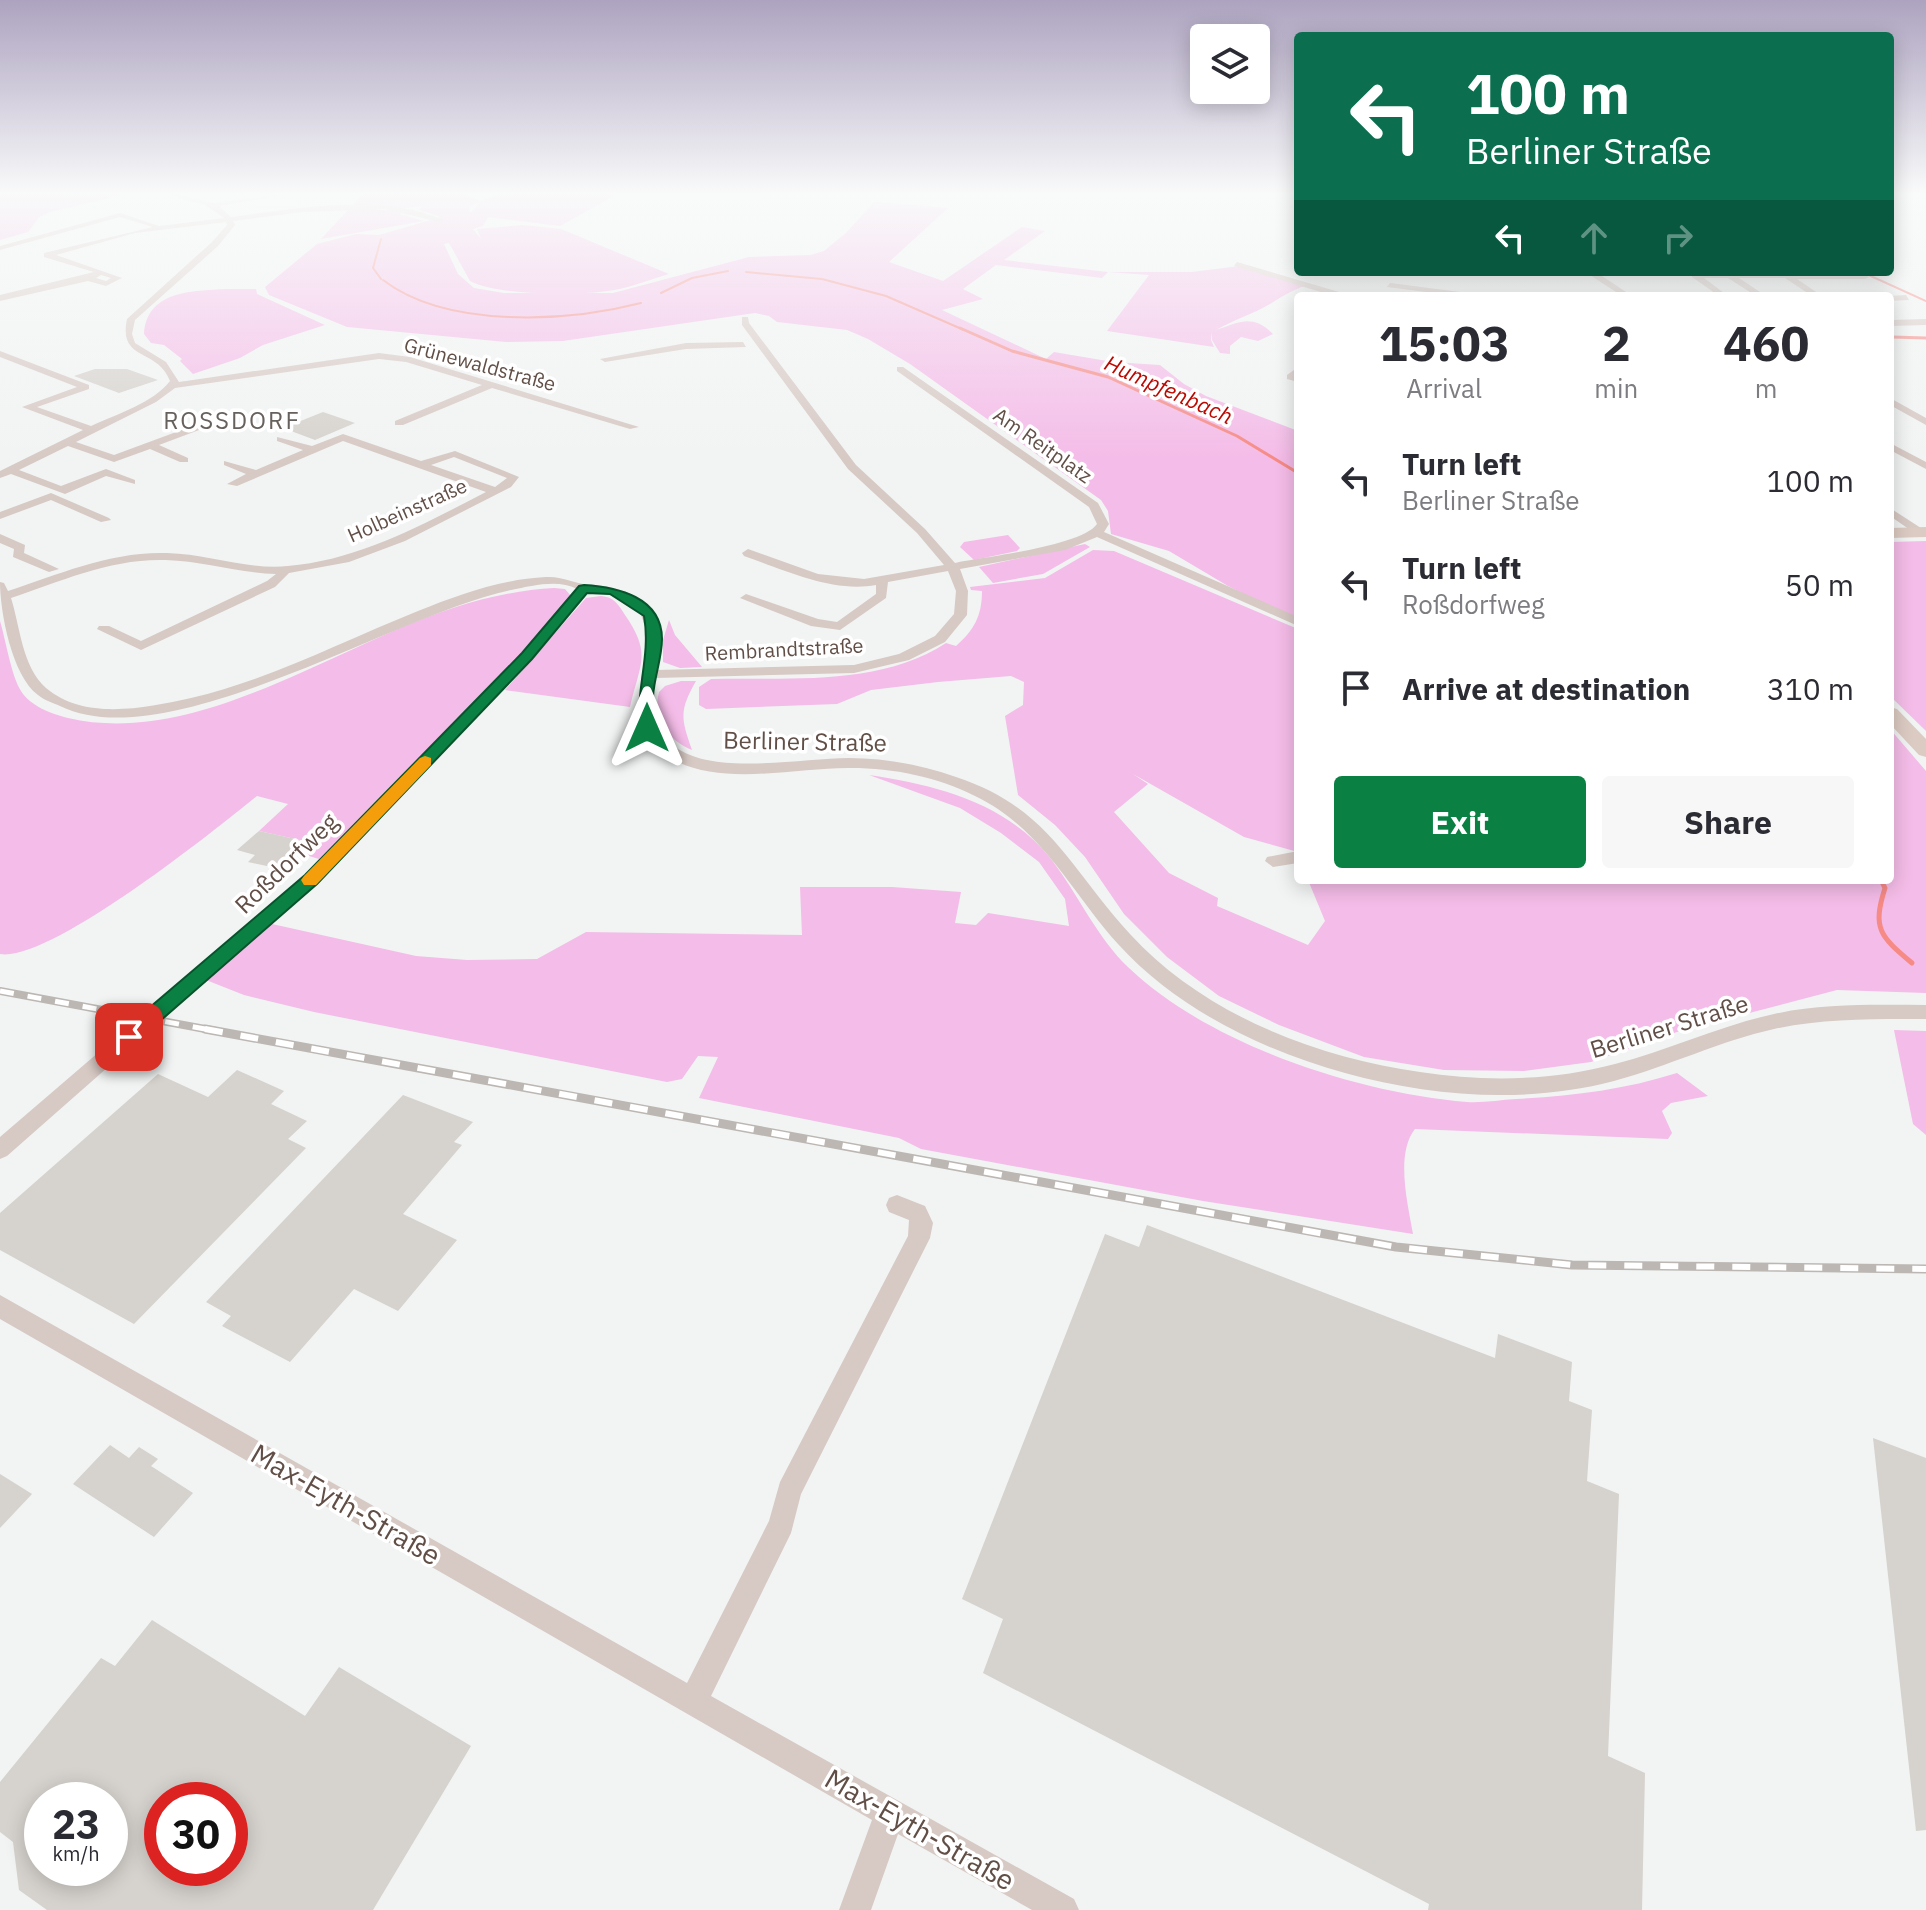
<!DOCTYPE html>
<meta charset="utf-8">
<style>
body{margin:0;font-family:"IBM Plex Sans",sans-serif;background:#f7f7f7;color:#2b2b33;height:100vh;display:flex;flex-direction:column;font-size:30px;white-space:nowrap}
*{box-sizing:border-box;margin:0}
p{font-size:26px;color:#7c7c81}
.icon{flex:none;width:44px;height:44px;fill:none;stroke:currentColor;stroke-width:2;stroke-linecap:round;stroke-linejoin:round}
.map{position:relative;flex:1;overflow:hidden}
.side{position:absolute;left:1294px;top:292px;width:600px;height:592px;display:flex;flex-direction:column;background:#fff;border-radius:8px;box-shadow:0 4px 20px #0003}
.side>*{flex:none}
.hud{position:absolute;left:1294px;top:32px;width:600px;height:244px;border-radius:8px;box-shadow:0 4px 20px #0003;background:#0b6e4f;color:#fff;overflow:hidden}
.tools{position:absolute;left:1190px;top:24px;display:grid;gap:16px}
.tools a{display:grid;place-items:center;width:80px;height:80px;border-radius:8px;background:#fff;box-shadow:0 4px 20px #0003;font-size:40px}
.speed{position:absolute;left:24px;top:1782px;display:flex;gap:16px;font-size:40px;font-weight:700;text-align:center}
.speed>*{display:grid;place-content:center;width:104px;height:104px;border-radius:50%;background:#fff;box-shadow:0 4px 20px #0003;line-height:1}
.speed small{font-size:20px;font-weight:400}
.speed .limit{border:12px solid #d22;background:#fff;color:#111}
.pin{position:absolute;display:grid;place-items:center;width:68px;height:68px;color:#fff;margin:-34px;border-radius:16px;box-shadow:0 4px 12px #0006}
.me{position:absolute;width:88px;margin:-44px;rotate:0deg;stroke-linejoin:round;filter:drop-shadow(0 0 6px #0008)}
.turn{display:flex;align-items:center;gap:28px;height:168px;padding:0 40px;font-size:36px}
.turn .icon{width:104px;height:104px;stroke-width:2.5}
.turn b{display:block;font-size:56px;line-height:68px}
.lanes{display:flex;align-items:center;height:76px;padding:0 40px;background:#0003;justify-content:center;gap:40px;direction:ltr}
.lanes .off{opacity:.35}
.eta{display:flex;justify-content:space-evenly;align-items:center;height:136px;text-align:center}
.eta b{font-size:48px;font-weight:700;line-height:56px}
.primary-button{display:flex;gap:16px;margin-top:auto;padding:16px 40px}
.primary-button a{flex:1;height:92px;border-radius:8px;background:#0b8043;color:#fff;font-size:32px;font-weight:700;line-height:92px;text-align:center}
.primary-button a+a{background:#f7f7f7;color:#2b2b33}
ul{padding:0;list-style:none}
li{display:flex;align-items:center;gap:24px;height:104px;padding:0 40px}
li div{flex:1}
li b{display:block;font-size:30px}
li em{font-style:normal}
.map>svg:first-child{display:block}
</style>
<div class="map">
<svg width="1926" height="1910" viewBox="0 0 1926 1910">
<rect width="100%" height="100%" fill="#f1f4f3"/>
<!-- green -->
<g fill="#f4bce8">
<polygon points="0,193 153,193 126,194 50,212 39,217 28,232 0,240"/>
<path d="M363,193H461L458,195L464,193L480,201L469,207L470,213L482,200L499,193H619L560,226L488,217L483,226L473,229L481,239L477,229L523,225L561,229L669,274C651,279 632,287 614,290C582,296 497,296 470,281L449,243L444,244L458,274L474,288L504,293H613L749,257L811,255L824,251L847,232L874,202L948,208L889,262L943,281L1022,227L1045,231L1004,260L1108,272H1192L1239,266L1304,286C1291,291 1281,297 1270,304C1253,314 1233,320 1216,330C1236,324 1252,312 1273,334L1258,341L1241,337L1230,346V354L1220,353L1212,340V332L1211,340L1214,347L1107,331L1149,275L1108,272L1102,278L996,265L963,289L983,299L942,310L1046,359L1054,352L1113,362L1160,365L1184,384L1206,396L1298,431V621L1228,586L1169,551L1111,534L1108,511L1101,500L910,364L868,339L847,330L777,322L769,316L755,313L563,341L506,342L347,327L269,295L265,287L317,244L356,234L379,235L441,217L419,210L423,206L405,208L353,205Z"/>
<polygon points="350,208 404,211 399,214 424,221 321,239"/>
<path d="M226,289H256L257,294L325,325L263,345L240,358L193,374L180,361L182,359L164,345L151,343L144,334C147,290 193,291 226,289Z"/>
<polygon points="1008,535 1020,548 1017,551 974,560 960,547 964,542"/>
<polygon points="1926,541 1926,731 1890,696 1890,542"/>
<polygon points="1085,544 1090,547 1043,574 993,583 979,567"/>
<path d="M1093,550L1114,551L1298,629V852L1244,837L1133,774L1148,784L1114,812L1169,873L1218,898L1217,906L1308,945L1325,921L1308,880H1890V729L1926,771V993L1837,990L1677,1032L1591,1062L1524,1071L1444,1070L1364,1057L1279,1025L1219,996L1167,957L1124,914L1085,857L1055,825L1018,795L1005,716L1023,705L1024,682L1011,676L938,682L871,690L837,704L706,709L699,705V687L711,679C788,677 879,687 946,643L956,646C974,630 982,616 982,591L971,590L970,587L1045,578Z"/>
<path d="M554,588L565,589L571,596L530,644L319,859L299,853L309,842L259,831L288,804L257,796C214,831 49,963 0,954V621C6,641 11,675 21,691C30,706 52,714 68,718C196,748 335,646 453,608C486,597 520,590 554,588Z"/>
<path d="M601,596C614,597 618,604 625,615C652,654 640,663 630,707L505,690L586,598Z"/>
<polygon points="669,620 675,635 702,667 680,668 663,662 663,640"/>
<path d="M681,681H696C679,711 681,718 692,750C668,740 652,718 659,692L665,686Z"/>
<path d="M869,775C937,785 1007,803 1051,859C1078,894 1097,938 1129,968C1210,1045 1357,1093 1467,1102C1483,1103 1500,1100 1516,1099C1572,1096 1623,1090 1677,1073L1708,1096L1671,1103L1662,1111L1672,1133L1668,1139L1415,1129C1395,1154 1408,1205 1413,1234L1203,1201L921,1149L899,1138L699,1098L718,1057L698,1056L682,1079L667,1082L314,1012L244,995L206,980L272,924L416,956L467,960L537,959L586,932L802,935L800,887H892L961,892L955,923L976,925L988,913L1069,926L1065,899L1039,862L1001,833L960,808Z"/>
<polygon points="1894,1030 1926,1031 1926,1135 1913,1124"/>
</g>
<g fill="none" stroke-linecap="round" stroke-linejoin="round">
<!-- stream-far2 -->
<g stroke="#f68a85" stroke-width="2">
<polyline points="381,239 373,268 381,279"/>
<polyline points="746,272 822,279 886,296 964,330"/>
<polyline points="1862,272 1926,301"/>
<path d="M383,280C447,329 567,322 641,303"/>
<polyline points="661,293 692,278 728,271"/>
</g>
<!-- stream-far1 -->
<g stroke="#f68a85" stroke-width="3">
<polyline points="960,328 1012,351 1108,377 1237,436 1298,473"/>
<polyline points="1892,337 1926,338"/>
</g>
<!-- stream -->
<path stroke="#f68a85" stroke-width="5" d="M1881,880L1885,888C1872,929 1880,936 1912,963"/>
</g>
<!-- building -->
<g fill="#d6d2cd" fill-rule="evenodd">
<polygon points="95,369 127,369 158,380 119,393 74,376"/>
<polygon points="323,412 355,423 315,440 283,428"/>
<polygon points="259,831 309,842 281,869 248,862 255,855 237,850"/>
<polygon points="237,1070 284,1091 271,1104 307,1121 288,1139 306,1148 134,1324 0,1250 0,1213 158,1074 208,1097"/>
<polygon points="403,1095 473,1122 454,1142 462,1145 403,1214 457,1240 398,1311 354,1289 290,1362 222,1326 231,1316 206,1302"/>
<polygon points="1147,1225 1495,1358 1498,1334 1572,1362 1569,1401 1592,1410 1587,1481 1619,1494 1608,1756 1645,1773 1642,1910 1428,1910 1429,1904 983,1673 1003,1619 962,1599 1105,1234 1139,1247"/>
<polygon points="1873,1438 1926,1458 1926,1830 1916,1831"/>
<polygon points="110,1445 129,1458 139,1447 158,1459 151,1466 193,1493 154,1537 73,1484"/>
<polygon points="0,1474 32,1494 0,1528"/>
<path d="M152,1620L305,1716L339,1667L471,1746L373,1910H47L19,1890L13,1842L0,1832V1782L101,1658L115,1666ZM42,1800H110V1868H42ZM162,1800H230V1868H162Z"/>
</g>
<g fill="none" stroke-linecap="round" stroke-linejoin="round">
<!-- street -->
<g fill="#d7c9c4" fill-rule="evenodd">
<path d="M173,193L212,203L294,193L219,206L231,217C294,209 384,192 443,220L439,222L385,209L303,212L233,221L235,225L218,246L135,320L132,334L135,343L166,362L179,382L379,353L410,357L639,427L630,429L492,388L403,425H395V421L482,385L406,362L379,359L175,388L156,402L76,442L114,455L195,425L200,428L199,430L159,445L188,458V462H180L150,449L114,462L68,446L19,470L61,486L106,469L135,480V484L106,476L65,494L11,474L0,478V471L83,430L22,407L77,387L0,357V351L89,385V389L37,407L91,426C117,414 153,403 170,381C157,347 118,362 127,319L212,242L227,225L226,222L135,233L56,255L122,278L106,286L88,281L0,301V295L94,272L44,257V253L153,227L120,217L0,250V246L120,213L159,226L224,218L205,205L171,196ZM101,275L111,278L106,281L96,278Z"/>
<polygon points="1237,262 1346,294 1347,296 1334,296 1234,266"/>
<polygon points="1382,272 1392,272 1388,274"/>
<polygon points="1474,272 1596,272 1632,296 1622,296 1590,275 1478,274"/>
<polygon points="1691,272 1865,275 1869,277 1865,279 1797,279 1822,296 1812,296 1785,278 1739,278 1766,296 1756,296 1728,278 1704,278 1728,296 1719,296 1692,277"/>
<polygon points="1390,283 1476,294 1480,296 1457,296 1387,287"/>
<polygon points="1906,295 1909,300 1890,301 1888,296"/>
<path d="M742,317H748L749,323L856,465L925,529L955,563C984,557 1082,546 1097,524L1089,507L897,371V367H903L1098,503L1109,524L1104,532L1298,617V626L1097,537L1065,550L960,569L968,591L967,615L945,642L909,660L854,673L655,678C635,795 781,758 849,758C885,758 922,765 956,777C1050,808 1069,868 1130,934C1203,1014 1315,1057 1420,1072C1485,1082 1551,1081 1615,1064C1669,1050 1719,1026 1774,1014C1824,1003 1875,1005 1926,1005V1019C1876,1019 1824,1018 1774,1029C1720,1041 1669,1066 1614,1081C1526,1104 1432,1097 1345,1073C1262,1050 1177,1009 1118,944C1071,892 1042,828 975,796C937,777 894,768 851,768C795,767 712,790 663,753C599,703 703,594 587,593L532,659L317,883L7,1156L0,1159V1137L305,875L522,653L577,589C558,579 532,586 511,590C395,614 168,759 60,706C53,703 44,700 38,695C12,676 0,612 0,582L4,583L8,591C59,574 112,551 167,553C208,554 247,570 288,566C359,560 424,524 486,492L343,441L237,486L227,484L246,474L224,465V461L256,470L303,450L277,441V437L312,446L343,434L421,461L455,451L519,477L511,487L405,541L349,562L289,573L275,587L141,650L97,629L99,626H109L141,641L267,581L276,574C239,573 203,561 166,560C112,558 61,581 11,598C20,626 22,667 46,688C85,721 145,708 191,698C269,680 343,641 418,611C458,595 502,579 546,577C563,576 577,585 593,585C648,589 666,617 657,670L854,665L899,654L935,636L954,614L956,591L948,571L888,582L886,598L840,630L811,626L740,598L746,594L818,619L837,622L876,594V585C832,593 785,570 744,556L742,553L748,549L818,574L864,579L944,565L917,533L848,469L742,325ZM454,457L507,478L495,487L431,465Z"/>
<polygon points="1926,319 1926,325 1890,326 1890,320"/>
<polygon points="743,342 746,347 686,349 605,362 600,359 686,343"/>
<polygon points="1298,367 1298,382 1287,379 1287,375"/>
<polygon points="1890,398 1926,418 1926,425 1890,405"/>
<polygon points="1890,443 1926,462 1926,469 1890,450"/>
<polygon points="51,493 109,518 111,520 101,522 51,500 0,519 0,512"/>
<polygon points="1890,508 1924,530 1924,534 1916,534 1890,516"/>
<polygon points="0,534 25,545 24,553 59,569 49,572 13,557 14,549 0,543"/>
<polygon points="1298,851 1298,863 1273,867 1265,861 1267,857"/>
<polygon points="897,1195 925,1206 933,1223 930,1238 801,1494 791,1533 711,1696 1074,1899 1079,1910 1032,1910 898,1834 871,1910 839,1910 872,1820 0,1319 0,1295 687,1683 769,1521 780,1482 908,1236 909,1220 889,1212 886,1205 889,1198"/>
</g>
<!-- secondary -->
<g fill="#dccbc2" fill-rule="evenodd">
<polygon points="1926,527 1926,537 1890,538 1890,528"/>
<polygon points="1890,707 1897,709 1926,739 1926,757 1919,755 1890,724"/>
</g>
<defs>
<polyline id="rail-far1" points="0,991 216,1031"/>
<polyline id="rail" points="205,1029 1396,1247 1572,1265 1926,1269"/>
</defs>
<!-- rail-far1 casing -->
<use href="#rail-far1" stroke="#bcb7b3" stroke-width="8"/>
<!-- rail casing -->
<use href="#rail" stroke="#bcb7b3" stroke-width="9"/>
<!-- rail-far1 -->
<use href="#rail-far1" stroke="#fff" stroke-width="5" stroke-dasharray="14" stroke-linecap="butt"/>
<!-- rail -->
<use href="#rail" stroke="#fff" stroke-width="6" stroke-dasharray="18" stroke-linecap="butt"/>
</g>
<!-- sky -->
<linearGradient id="sky" x2="0" y2="1"><stop stop-color="#ada3c0"/><stop offset="0.42" stop-color="#f9fafa"/><stop offset="1" stop-color="#f9fafa" stop-opacity="0"/></linearGradient>
<rect width="1926" height="460" fill="url(#sky)"/>
<!-- route -->
<path fill="#0b8043" stroke="#07532c" stroke-width="2" d="M584,585C617,587 662,597 662,639C662,655 656,673 654,688C651,702 656,719 652,731H642L639,728C636,690 651,654 644,616L610,594L587,593L532,659L317,884L136,1042H122L119,1037L122,1031L305,875L522,653L579,586Z"/>
<!-- slow -->
<polygon fill="#f59e0b" points="425,756 431,758 431,765 316,885 304,885 301,880 304,876 420,758"/>
<g text-anchor="middle" dominant-baseline="central" stroke-width="7" stroke-linejoin="round" paint-order="stroke">
<!-- far-street labels -->
<g font-size="20" fill="#614f47" stroke="#fff">
<text transform="translate(480 364) rotate(15)">Grünewaldstraße</text>
<text transform="translate(1043 445) rotate(35)">Am Reitplatz</text>
<text transform="translate(407 510) rotate(-24)">Holbeinstraße</text>
<text transform="translate(784 649) rotate(-3)">Rembrandtstraße</text>
</g>
<!-- far-water labels -->
<g font-size="22" font-style="italic" fill="#bb0800" stroke="#fff">
<text transform="translate(1169 389) rotate(24)">Humpfenbach</text>
</g>
<!-- far-quarter labels -->
<g font-size="24" letter-spacing="2" fill="#67615d" stroke="#fff">
<text x="232" y="420">ROSSDORF</text>
</g>
<!-- street labels -->
<g font-size="24" fill="#614f47" stroke="#fff">
<text transform="translate(805 741) rotate(1)">Berliner Straße</text>
<text transform="translate(286 863) rotate(-44)">Roßdorfweg</text>
<text transform="translate(1669 1026) rotate(-17)">Berliner Straße</text>
</g>
<!-- near-street labels -->
<g font-size="28" fill="#614f47" stroke="#fff">
<text transform="translate(346 1504) rotate(30)">Max-Eyth-Straße</text>
<text transform="translate(920 1829) rotate(30)">Max-Eyth-Straße</text>
</g>
</g>
</svg>
<div class="tools">
<a><svg class="icon" aria-label="layers" viewBox="0 0 24 24"><path d="M12 4l9 5-9 5-9-5zM3 14l9 5 9-5"/></svg></a>
</div>
<div class="speed"><div>23<small>km/h</small></div><div class="limit">30</div></div>
<div class="pin" style="left:129px;top:1037px;background:#d93025"><svg class="icon" aria-label="arrive" viewBox="0 0 24 24"><path d="M6 21V4h12l-3 4 3 4H6"/></svg></div>
<svg class="me" style="left:647px;top:728px" viewBox="-20 -20 40 40"><path d="M0-17L14 15 0 8-14 15z" fill="#0b8043" stroke="#fff" stroke-width="4"/></svg>
<div class="hud">
<div class="turn"><svg class="icon" aria-label="left" viewBox="0 0 24 24"><path d="M17 20v-9H6M10 6l-5 5 5 5"/></svg><div><b>100 m</b>Berliner Straße</div></div>
<div class="lanes"><svg class="icon" aria-label="left" viewBox="0 0 24 24"><path d="M17 20v-9H6M10 6l-5 5 5 5"/></svg><svg class="icon off" aria-label="ahead" viewBox="0 0 24 24"><path d="M12 20V5M6 11l6-6 6 6"/></svg><svg class="icon off" aria-label="right" viewBox="0 0 24 24"><path d="M7 20v-9h11M14 6l5 5-5 5"/></svg></div>
</div>
<section class="side">
<div class="eta">
<div><b>15:03</b><p>Arrival</p></div>
<div><b>2</b><p>min</p></div>
<div><b>460</b><p>m</p></div>
</div>
<ul>
<li><svg class="icon" aria-label="left" viewBox="0 0 24 24"><path d="M17 20v-9H6M10 6l-5 5 5 5"/></svg><div><b>Turn left</b><p>Berliner Straße</p></div><em>100 m</em></li>
<li><svg class="icon" aria-label="left" viewBox="0 0 24 24"><path d="M17 20v-9H6M10 6l-5 5 5 5"/></svg><div><b>Turn left</b><p>Roßdorfweg</p></div><em>50 m</em></li>
<li><svg class="icon" aria-label="arrive" viewBox="0 0 24 24"><path d="M6 21V4h12l-3 4 3 4H6"/></svg><div><b>Arrive at destination</b></div><em>310 m</em></li>
</ul>
<div class="primary-button"><a>Exit</a><a>Share</a></div>
</section>
</div>
